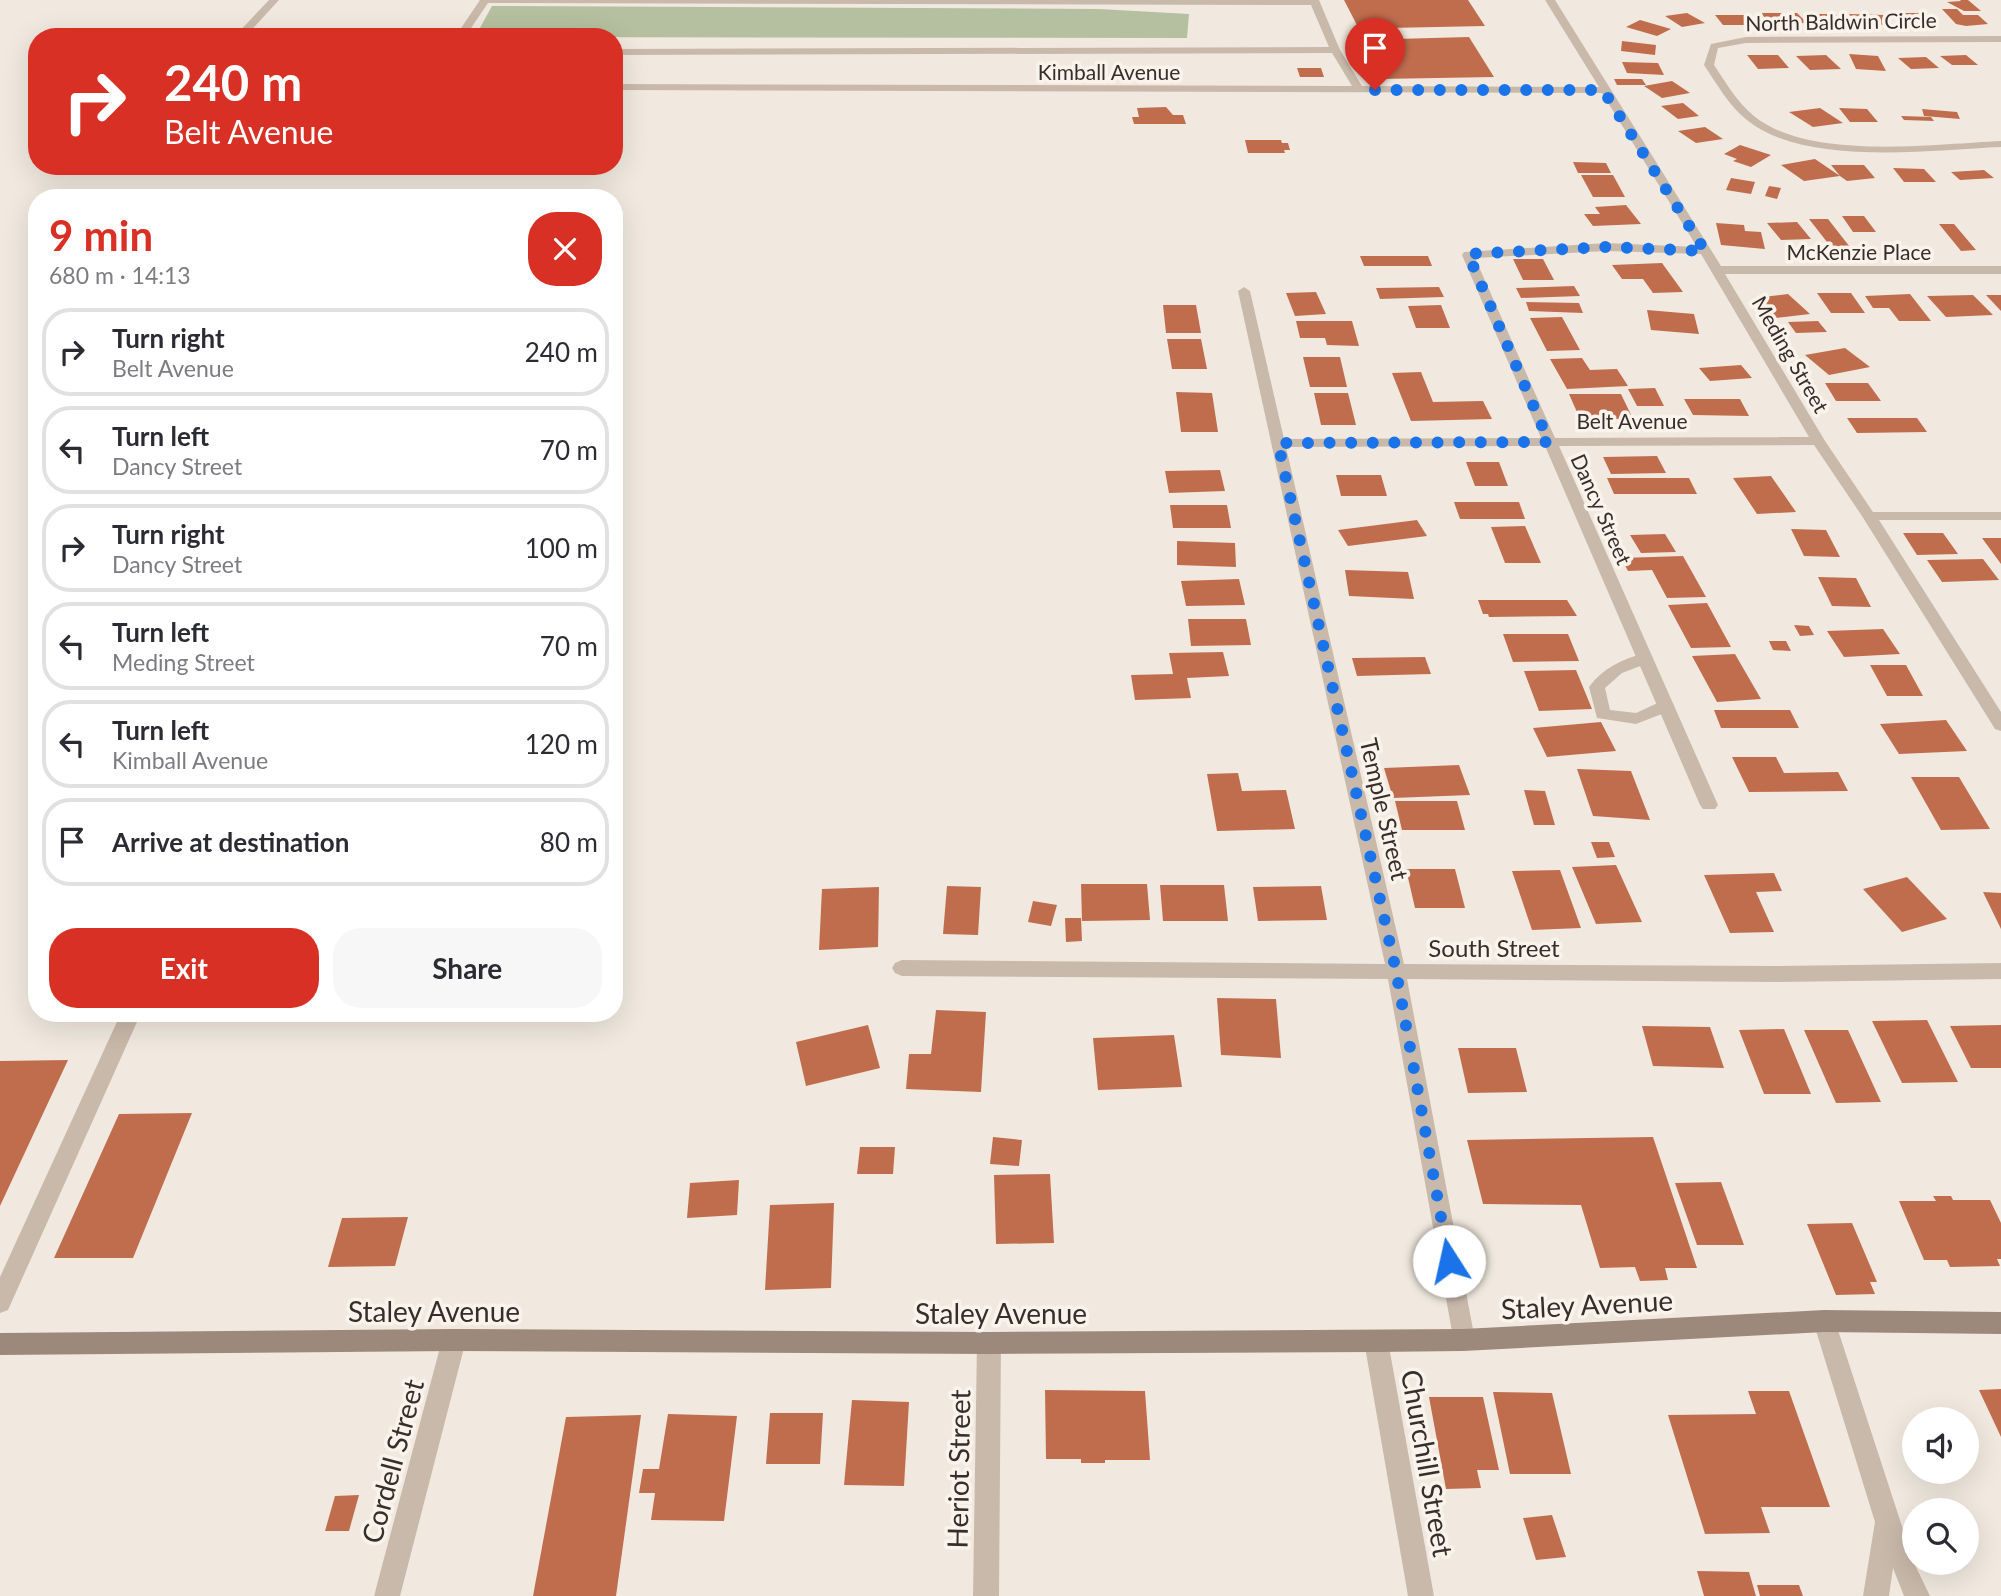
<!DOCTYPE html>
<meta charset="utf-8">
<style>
body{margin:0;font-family:Lato,sans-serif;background:#f7f7f7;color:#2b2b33;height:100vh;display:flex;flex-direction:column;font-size:26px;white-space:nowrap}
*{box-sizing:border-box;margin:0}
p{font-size:23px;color:#7c7c81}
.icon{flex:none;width:38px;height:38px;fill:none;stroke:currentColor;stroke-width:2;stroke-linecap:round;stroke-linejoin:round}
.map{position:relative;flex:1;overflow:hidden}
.sheet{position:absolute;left:28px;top:189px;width:595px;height:833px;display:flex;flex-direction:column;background:#fff;border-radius:28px;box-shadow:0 7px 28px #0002}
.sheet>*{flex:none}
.banner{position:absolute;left:28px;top:28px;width:595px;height:147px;border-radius:28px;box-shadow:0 7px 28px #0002;background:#d93025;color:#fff;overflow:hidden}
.tools{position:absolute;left:1902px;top:1407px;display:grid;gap:14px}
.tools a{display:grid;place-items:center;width:77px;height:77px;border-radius:50%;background:#fff;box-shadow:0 7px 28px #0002;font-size:35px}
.pin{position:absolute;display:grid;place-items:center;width:60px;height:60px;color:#fff;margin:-72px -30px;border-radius:50% 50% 50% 0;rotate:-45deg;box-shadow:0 0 7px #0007}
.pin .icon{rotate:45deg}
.me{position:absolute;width:77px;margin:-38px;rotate:350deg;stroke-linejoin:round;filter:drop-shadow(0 0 5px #0008)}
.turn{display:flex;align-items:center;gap:24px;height:147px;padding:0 21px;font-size:32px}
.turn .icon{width:91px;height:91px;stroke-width:2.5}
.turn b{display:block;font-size:49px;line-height:60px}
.round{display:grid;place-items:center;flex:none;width:74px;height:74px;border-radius:28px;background:#f7f7f7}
.summary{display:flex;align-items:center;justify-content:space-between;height:119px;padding:0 21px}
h1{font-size:42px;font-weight:700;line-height:52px;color:#d93025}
.primary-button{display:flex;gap:14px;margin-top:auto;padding:14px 21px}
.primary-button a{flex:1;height:80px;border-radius:28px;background:#d93025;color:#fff;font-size:28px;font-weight:700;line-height:80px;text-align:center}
.primary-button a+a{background:#f7f7f7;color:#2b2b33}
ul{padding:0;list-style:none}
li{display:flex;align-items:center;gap:21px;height:88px;margin:0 14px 10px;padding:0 7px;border:4px solid #e1e1e2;border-radius:28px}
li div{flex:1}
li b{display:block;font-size:26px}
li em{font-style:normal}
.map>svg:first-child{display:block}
</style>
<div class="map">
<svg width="2001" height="1596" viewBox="0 0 2001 1596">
<rect width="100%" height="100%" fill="#f1e9df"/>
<!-- green -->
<polygon fill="#b4c09f" points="492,6 1099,9 1189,14 1187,38 475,37"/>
<!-- building -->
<g fill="#c06d4e">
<polygon points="1344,0 1468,0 1485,26 1388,28 1391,33 1361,33"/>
<polygon points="1960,0 1968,0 1981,11 1964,11 1947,2 1961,1"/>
<polygon points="1942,9 1957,9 1963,15 1978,15 1988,24 1966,26 1956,24"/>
<polygon points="1687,13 1705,23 1682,27 1665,16"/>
<polygon points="1761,13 1797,13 1807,23 1770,24"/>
<polygon points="1899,13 1926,13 1937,23 1911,23"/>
<polygon points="1807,14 1835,14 1844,23 1817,23"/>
<polygon points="1849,14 1884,15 1893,25 1857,24"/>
<polygon points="1715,15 1746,15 1754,25 1723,25"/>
<polygon points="1640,20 1671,29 1657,36 1626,27"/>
<polygon points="1469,37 1494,77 1380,79 1359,40"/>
<polygon points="1622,41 1656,45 1655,55 1621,51"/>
<polygon points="1849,54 1878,56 1886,71 1856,69"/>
<polygon points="1747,55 1778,55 1789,68 1758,69"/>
<polygon points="1826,55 1841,69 1810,70 1796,56"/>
<polygon points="1966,55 1978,65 1952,65 1940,56"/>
<polygon points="1926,57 1939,68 1911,69 1898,58"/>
<polygon points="1622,62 1658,63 1664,75 1627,73"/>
<polygon points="1297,68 1321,68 1324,77 1300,77"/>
<polygon points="1614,79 1642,79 1646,85 1617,85"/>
<polygon points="1672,81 1690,93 1662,98 1644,86"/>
<polygon points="1683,103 1699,116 1678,119 1661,106"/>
<polygon points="1166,107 1173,115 1183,115 1186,124 1134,124 1132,117 1139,117 1137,108"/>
<polygon points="1820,108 1843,123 1813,127 1789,112"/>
<polygon points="1839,108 1867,109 1878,122 1850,122"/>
<polygon points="1922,109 1957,112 1960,119 1924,116"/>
<polygon points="1901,116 1931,117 1934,121 1904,120"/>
<polygon points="1705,127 1723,139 1696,143 1678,131"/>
<polygon points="1245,140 1281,140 1282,143 1288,143 1290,150 1284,150 1285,153 1248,153"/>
<polygon points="1740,145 1771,155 1751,167 1733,161 1737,159 1724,154"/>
<polygon points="1815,159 1840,176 1831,165 1864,165 1875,178 1847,181 1840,176 1804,181 1781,165"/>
<polygon points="1573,162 1606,163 1611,173 1578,173"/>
<polygon points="1893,168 1924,169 1936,182 1904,182"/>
<polygon points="1984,170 1994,178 1960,180 1951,172"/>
<polygon points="1581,175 1613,175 1625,197 1593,197"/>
<polygon points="1731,178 1755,182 1751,194 1726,190"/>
<polygon points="1769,186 1781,188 1777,199 1765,196"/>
<polygon points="1626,205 1641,224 1593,226 1584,214 1600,214 1595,207"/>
<polygon points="1842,216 1864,216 1876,232 1853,232"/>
<polygon points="1809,219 1828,219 1853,251 1834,251"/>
<polygon points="1797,222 1811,239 1781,240 1767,223"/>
<polygon points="1716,223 1744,225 1745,231 1761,232 1765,249 1721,245"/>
<polygon points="1939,224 1954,224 1976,250 1961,251"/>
<polygon points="1360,256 1428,256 1432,266 1364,266"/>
<polygon points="1513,259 1543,259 1554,280 1523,280"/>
<polygon points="1662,263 1683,292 1653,293 1643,279 1622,279 1612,265"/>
<polygon points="1574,286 1580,296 1521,298 1516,288"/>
<polygon points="1439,287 1444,297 1380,299 1376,288"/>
<polygon points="1316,292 1326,314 1295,316 1286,293"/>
<polygon points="1817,293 1851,293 1865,313 1831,313"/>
<polygon points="1788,294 1810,314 1776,318 1755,298"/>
<polygon points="1910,294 1931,321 1899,321 1889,308 1873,308 1865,296"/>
<polygon points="1973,295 1993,315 1946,317 1927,296"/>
<polygon points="1986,295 2001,295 2001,311"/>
<polygon points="1526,302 1579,303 1583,313 1529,311"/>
<polygon points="1163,305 1196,305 1201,333 1166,333"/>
<polygon points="1441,305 1450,328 1416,328 1408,306"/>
<polygon points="1647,310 1694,314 1699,334 1651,330"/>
<polygon points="1562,317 1580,350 1547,351 1530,318"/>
<polygon points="1296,321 1352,321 1359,346 1327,345 1325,338 1300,338"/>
<polygon points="1818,321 1827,332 1796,333 1788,322"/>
<polygon points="1167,339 1201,339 1207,369 1172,369"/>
<polygon points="1845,348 1870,367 1829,375 1805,355"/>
<polygon points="1303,357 1340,357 1347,387 1310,387"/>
<polygon points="1582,358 1590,370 1617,369 1628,386 1567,389 1550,359"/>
<polygon points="1741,365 1752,378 1710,381 1699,368"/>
<polygon points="1421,372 1433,402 1483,401 1492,419 1411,421 1392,373"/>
<polygon points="1825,383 1868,383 1881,401 1836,401"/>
<polygon points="1655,388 1664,406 1637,406 1628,389"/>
<polygon points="1176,392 1212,393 1218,432 1181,432"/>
<polygon points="1314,393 1348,393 1356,425 1321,425"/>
<polygon points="1569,394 1621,394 1633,419 1580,419"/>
<polygon points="1684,399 1740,399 1749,416 1693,415"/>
<polygon points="1847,418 1917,418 1927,432 1857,433"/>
<polygon points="1657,456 1666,473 1611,474 1603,457"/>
<polygon points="1466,462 1499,462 1508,486 1475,486"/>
<polygon points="1220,470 1225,491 1169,493 1165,471"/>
<polygon points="1336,475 1381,475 1387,496 1341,496"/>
<polygon points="1771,476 1796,512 1757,514 1733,478"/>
<polygon points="1607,478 1689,478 1697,494 1614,494"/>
<polygon points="1454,502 1519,502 1525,519 1460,519"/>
<polygon points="1170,505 1227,505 1231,528 1173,528"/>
<polygon points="1417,520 1427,536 1348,546 1338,530"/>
<polygon points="1525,526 1541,563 1505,563 1491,527"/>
<polygon points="1791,529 1826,530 1840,557 1804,556"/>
<polygon points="1903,533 1943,533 1958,554 1917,555"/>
<polygon points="1665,534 1676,552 1641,553 1630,535"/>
<polygon points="1982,538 2001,538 2001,564"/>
<polygon points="1177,541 1235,543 1236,567 1177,565"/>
<polygon points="1683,556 1706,597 1667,598 1652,570 1628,571 1621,558"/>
<polygon points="1983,559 1999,580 1942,582 1927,560"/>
<polygon points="1345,570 1408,572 1414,599 1349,596"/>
<polygon points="1818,577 1856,578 1871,607 1832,606"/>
<polygon points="1239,579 1245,605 1186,606 1181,581"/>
<polygon points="1478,600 1567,600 1577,616 1489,617 1488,614 1483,614"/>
<polygon points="1707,603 1731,647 1691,648 1668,605"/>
<polygon points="1188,619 1246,619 1251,645 1191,646"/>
<polygon points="1794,625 1809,626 1814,635 1800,636"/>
<polygon points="1883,629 1900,654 1844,657 1827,631"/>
<polygon points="1503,634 1568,634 1579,661 1513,662"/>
<polygon points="1769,641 1786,641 1791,651 1773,650"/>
<polygon points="1223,652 1229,676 1187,678 1191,698 1135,700 1131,675 1173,674 1169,653"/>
<polygon points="1735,654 1761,699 1717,702 1692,656"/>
<polygon points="1425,657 1431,674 1357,676 1352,658"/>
<polygon points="1870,665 1906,665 1923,696 1887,696"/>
<polygon points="1576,670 1592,709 1539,711 1524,671"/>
<polygon points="1714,710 1790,710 1799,728 1721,728"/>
<polygon points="1946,720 1967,751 1899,754 1880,724"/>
<polygon points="1601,722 1616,751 1547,757 1533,728"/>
<polygon points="1732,757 1776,757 1784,773 1838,772 1848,791 1749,792"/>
<polygon points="1459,765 1470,795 1393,798 1384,768"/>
<polygon points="1577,769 1631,771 1650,820 1593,816"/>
<polygon points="1238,773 1242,791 1286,790 1295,829 1217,831 1207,774"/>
<polygon points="1911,777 1959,777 1990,829 1941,830"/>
<polygon points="1524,790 1545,791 1555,825 1534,825"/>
<polygon points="1395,801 1457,801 1465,830 1402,830"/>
<polygon points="1591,842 1609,842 1615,857 1597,858"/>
<polygon points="1616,865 1642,922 1596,924 1572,867"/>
<polygon points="1406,869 1455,869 1465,908 1415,908"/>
<polygon points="1560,870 1581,928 1532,930 1512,871"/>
<polygon points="1774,873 1782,891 1756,892 1774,932 1730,933 1704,875"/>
<polygon points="1907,877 1947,919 1902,932 1863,889"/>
<polygon points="1081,884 1147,884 1150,920 1082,921"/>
<polygon points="1160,885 1224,885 1228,921 1163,921"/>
<polygon points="947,886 981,887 978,935 943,934"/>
<polygon points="1321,886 1327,920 1258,921 1253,887"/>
<polygon points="879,887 878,947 819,950 822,889"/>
<polygon points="1983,892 2001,893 2001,929"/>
<polygon points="1033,901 1057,905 1051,926 1028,922"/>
<polygon points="1065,918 1081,918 1082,941 1066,942"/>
<polygon points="1217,998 1276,999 1281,1058 1221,1055"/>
<polygon points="936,1010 986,1012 981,1092 906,1089 909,1054 931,1054"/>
<polygon points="1927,1020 1958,1082 1902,1083 1872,1021"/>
<polygon points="868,1025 880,1068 806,1086 796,1042"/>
<polygon points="2001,1025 2001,1068 1971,1068 1950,1026"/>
<polygon points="1642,1026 1710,1027 1724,1068 1653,1066"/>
<polygon points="1784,1029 1811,1094 1764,1094 1739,1030"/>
<polygon points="1804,1030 1848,1030 1881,1102 1836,1103"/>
<polygon points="1174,1035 1182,1087 1098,1090 1093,1038"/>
<polygon points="1458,1048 1516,1048 1527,1092 1468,1093"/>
<polygon points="68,1060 0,1206 0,1061"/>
<polygon points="192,1113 133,1258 54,1258 119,1114"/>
<polygon points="993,1137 1022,1140 1019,1166 990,1164"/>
<polygon points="1653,1137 1697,1268 1665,1268 1668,1280 1640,1281 1635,1267 1600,1268 1581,1205 1483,1204 1467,1140"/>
<polygon points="860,1147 895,1147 893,1174 857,1174"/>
<polygon points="1050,1174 1054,1243 996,1244 994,1175"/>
<polygon points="739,1180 737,1215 687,1218 690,1183"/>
<polygon points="1721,1182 1744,1245 1697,1245 1675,1183"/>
<polygon points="1933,1196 1951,1196 1953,1200 1990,1200 2001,1223 2001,1259 1997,1259 2000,1266 1950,1267 1947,1260 1924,1260 1899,1201 1936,1201"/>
<polygon points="834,1203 831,1288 765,1290 770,1205"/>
<polygon points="408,1217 395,1266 328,1267 342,1218"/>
<polygon points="1852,1223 1877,1282 1870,1282 1875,1294 1836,1295 1807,1224"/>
<polygon points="2001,1389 2001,1437 1979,1390"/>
<polygon points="1045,1390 1145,1391 1150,1460 1105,1460 1105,1463 1081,1463 1081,1459 1046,1459"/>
<polygon points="1748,1391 1789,1391 1830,1507 1761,1507 1770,1533 1705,1534 1668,1415 1756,1414"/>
<polygon points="1493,1392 1552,1393 1571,1474 1510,1474"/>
<polygon points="1429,1397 1483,1397 1499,1470 1477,1470 1481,1488 1446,1489"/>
<polygon points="852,1400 909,1402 904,1486 844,1485"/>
<polygon points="770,1413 823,1413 820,1464 766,1464"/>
<polygon points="668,1414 737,1416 724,1521 651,1520 655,1493 639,1493 643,1469 659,1469"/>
<polygon points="641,1415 616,1596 533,1596 566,1417"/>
<polygon points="359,1495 349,1531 325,1531 335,1496"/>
<polygon points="1552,1515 1566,1557 1536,1560 1523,1518"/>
<polygon points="1697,1571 1749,1572 1756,1596 1704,1596"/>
<polygon points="1757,1585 1799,1585 1803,1596 1760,1596"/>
</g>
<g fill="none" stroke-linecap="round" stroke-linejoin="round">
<!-- lane -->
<g fill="#c9b9ab" fill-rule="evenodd">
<path d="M1645,653L1653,658L1651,662L1622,673L1605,688L1610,710L1636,713L1660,702H1672L1674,706L1672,710L1636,724L1597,718L1589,687C1603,668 1622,659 1645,653Z"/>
<polygon points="121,1013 141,1013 8,1310 0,1313 0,1277"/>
</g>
<!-- street -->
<g fill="#c9b9ab" fill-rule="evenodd">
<polygon points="269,0 279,0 245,37 234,37"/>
<path d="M480,0H1319L1340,50L1362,86L1599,87L1545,0H1555L1721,266H2001V274H1725L1825,441L1873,512H2001V520H1879L2001,712V731L1995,729L1862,516L1814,445L1559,446L1718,805L1715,809H1703L1700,805L1545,446L1286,447L1404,964L1778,966L2001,963V979L1778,982L1407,979L1475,1340L1471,1348L1463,1351L1455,1348L1388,979L902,976L895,973L892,968L895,963L902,960L1385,964L1238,291L1244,287L1250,291L1284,439L1541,438L1462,255L1464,252L1606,243L1697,247L1602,93L614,90V84L1352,86L1332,53L614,55V49L1329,47L1311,5L488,3L465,37H455ZM1606,251L1701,254L1809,437L1555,438L1475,258Z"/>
<path d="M2001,36V42L1746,43L1718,48L1714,65C1726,83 1737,102 1754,116C1809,161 1933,144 2001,141V147C1931,150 1804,167 1747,120C1729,106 1717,84 1704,65L1711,44L1746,37Z"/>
<polygon points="1824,1310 1832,1313 1835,1321 1914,1563 1930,1596 1904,1596 1893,1568 1889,1596 1863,1596 1875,1522 1813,1321 1816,1313"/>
<polygon points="454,1329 462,1332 466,1340 400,1596 374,1596 442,1340 446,1332"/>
<polygon points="1376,1330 1384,1333 1388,1341 1434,1596 1408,1596 1364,1341 1368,1333"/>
<polygon points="989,1332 997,1335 1001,1343 999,1596 973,1596 977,1343 981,1335"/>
</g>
<!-- secondary -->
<polygon fill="#9d897c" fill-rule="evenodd" points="1824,1310 2001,1312 2001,1334 1824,1332 1463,1351 1376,1352 989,1354 454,1351 0,1355 0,1333 454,1329 989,1332 1463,1329"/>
</g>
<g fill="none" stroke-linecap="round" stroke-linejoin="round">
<!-- route -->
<polyline stroke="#1a73e8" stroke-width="12" stroke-dasharray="0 21.6" points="1375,90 1603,90 1705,251 1606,247 1468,254 1549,442 1278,443 1396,971 1449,1261"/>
</g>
<g text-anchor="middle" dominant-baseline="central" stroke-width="7" stroke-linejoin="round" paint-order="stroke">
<!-- far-street labels -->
<g font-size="21" fill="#372e2a" stroke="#f9f3eb">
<text transform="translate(1841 21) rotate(-1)">North Baldwin Circle</text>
<text x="1109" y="71">Kimball Avenue</text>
<text x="1859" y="251">McKenzie Place</text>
<text transform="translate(1791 354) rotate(60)">Meding Street</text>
<text x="1632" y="420">Belt Avenue</text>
<text transform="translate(1602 509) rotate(66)">Dancy Street</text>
</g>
<!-- street labels -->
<g font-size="24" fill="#372e2a" stroke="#f9f3eb">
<text transform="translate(1385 809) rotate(77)">Temple Street</text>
<text x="1494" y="947">South Street</text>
</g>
<!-- near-street labels -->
<g font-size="28" fill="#372e2a" stroke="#f9f3eb">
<text transform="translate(1587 1304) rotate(-3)">Staley Avenue</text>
<text x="434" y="1311">Staley Avenue</text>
<text x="1001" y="1313">Staley Avenue</text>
<text transform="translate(392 1461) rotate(-75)">Cordell Street</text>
<text transform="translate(1428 1463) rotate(80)">Churchill Street</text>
<text transform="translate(958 1469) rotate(-89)">Heriot Street</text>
</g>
</g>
</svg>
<div class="tools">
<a><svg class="icon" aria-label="sound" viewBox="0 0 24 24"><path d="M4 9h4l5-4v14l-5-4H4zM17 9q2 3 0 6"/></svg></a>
<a><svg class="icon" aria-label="search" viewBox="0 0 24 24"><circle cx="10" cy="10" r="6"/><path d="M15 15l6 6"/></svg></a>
</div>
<div class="pin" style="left:1375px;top:90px;background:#d93025"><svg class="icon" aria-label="arrive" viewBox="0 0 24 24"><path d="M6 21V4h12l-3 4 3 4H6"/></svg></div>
<svg class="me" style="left:1449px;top:1261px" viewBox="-20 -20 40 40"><circle r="19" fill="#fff"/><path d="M0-13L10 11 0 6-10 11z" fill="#1a73e8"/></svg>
<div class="banner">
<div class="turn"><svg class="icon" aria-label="right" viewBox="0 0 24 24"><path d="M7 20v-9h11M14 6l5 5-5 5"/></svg><div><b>240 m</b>Belt Avenue</div></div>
</div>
<section class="sheet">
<div class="summary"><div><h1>9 min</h1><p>680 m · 14:13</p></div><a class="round" style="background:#d93025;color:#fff"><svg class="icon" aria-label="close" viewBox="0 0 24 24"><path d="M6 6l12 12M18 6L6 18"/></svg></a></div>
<ul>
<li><svg class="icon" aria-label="right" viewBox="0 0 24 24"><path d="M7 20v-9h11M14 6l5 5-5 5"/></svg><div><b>Turn right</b><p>Belt Avenue</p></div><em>240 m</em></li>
<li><svg class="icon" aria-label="left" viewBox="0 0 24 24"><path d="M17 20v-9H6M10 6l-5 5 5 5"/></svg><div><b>Turn left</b><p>Dancy Street</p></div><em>70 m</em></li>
<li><svg class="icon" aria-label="right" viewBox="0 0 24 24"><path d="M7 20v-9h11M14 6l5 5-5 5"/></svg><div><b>Turn right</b><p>Dancy Street</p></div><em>100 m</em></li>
<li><svg class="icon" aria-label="left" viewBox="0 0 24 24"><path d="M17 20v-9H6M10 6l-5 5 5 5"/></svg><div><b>Turn left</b><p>Meding Street</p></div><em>70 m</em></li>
<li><svg class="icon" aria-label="left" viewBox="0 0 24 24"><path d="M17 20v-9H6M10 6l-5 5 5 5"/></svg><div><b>Turn left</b><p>Kimball Avenue</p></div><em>120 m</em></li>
<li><svg class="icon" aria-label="arrive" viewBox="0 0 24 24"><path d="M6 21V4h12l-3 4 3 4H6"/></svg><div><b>Arrive at destination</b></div><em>80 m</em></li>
</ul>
<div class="primary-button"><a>Exit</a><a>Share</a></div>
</section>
</div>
